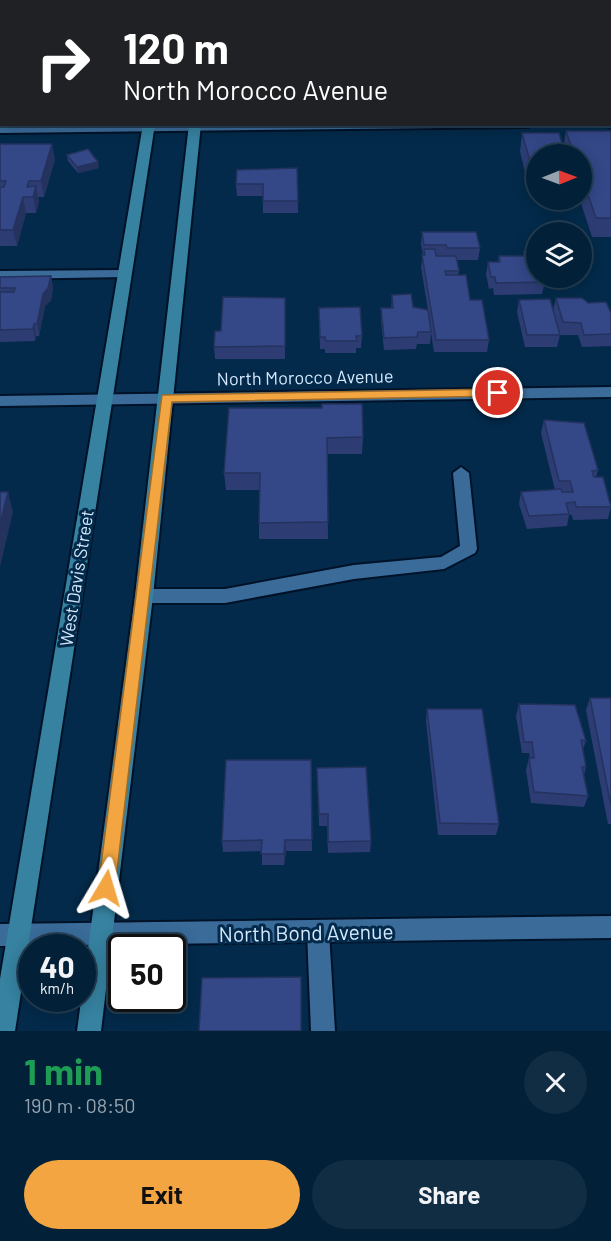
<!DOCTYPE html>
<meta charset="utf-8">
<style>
body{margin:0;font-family:Barlow,sans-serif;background:#102d43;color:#f1f3f6;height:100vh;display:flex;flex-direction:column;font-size:22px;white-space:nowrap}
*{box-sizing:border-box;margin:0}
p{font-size:20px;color:#96a3ae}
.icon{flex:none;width:33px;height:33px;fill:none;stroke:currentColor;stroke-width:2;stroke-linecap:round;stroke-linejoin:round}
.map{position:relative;height:1031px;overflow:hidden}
.sheet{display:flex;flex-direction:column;background:#022038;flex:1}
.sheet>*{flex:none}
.guide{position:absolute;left:0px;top:0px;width:612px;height:126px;box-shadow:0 3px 15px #0003,0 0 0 2px #233e53;background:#202124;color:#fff;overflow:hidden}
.needle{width:39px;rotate:89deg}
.controls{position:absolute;left:526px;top:144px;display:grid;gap:12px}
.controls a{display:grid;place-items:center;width:66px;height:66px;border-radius:50%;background:#022038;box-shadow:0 3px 15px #0003,0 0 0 2px #233e53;font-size:30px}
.speed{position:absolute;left:18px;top:934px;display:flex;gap:12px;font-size:30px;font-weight:700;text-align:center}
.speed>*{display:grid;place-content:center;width:78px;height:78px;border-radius:50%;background:#022038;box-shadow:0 3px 15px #0003,0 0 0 2px #233e53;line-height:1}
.speed small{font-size:15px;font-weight:400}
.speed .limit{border:3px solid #111;border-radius:9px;background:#fff;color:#111}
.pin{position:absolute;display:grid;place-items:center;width:51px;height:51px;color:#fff;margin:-26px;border:3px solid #fff;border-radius:50%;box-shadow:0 2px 6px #0007}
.me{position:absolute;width:66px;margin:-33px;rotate:7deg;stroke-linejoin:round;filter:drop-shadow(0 0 4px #0008)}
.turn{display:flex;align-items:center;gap:21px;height:126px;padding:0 24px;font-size:27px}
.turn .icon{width:78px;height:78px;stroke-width:2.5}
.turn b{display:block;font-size:42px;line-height:51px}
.round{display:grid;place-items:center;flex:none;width:63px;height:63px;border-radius:32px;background:#102d43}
.headline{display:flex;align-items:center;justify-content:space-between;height:102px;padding:0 24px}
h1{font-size:36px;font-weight:700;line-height:45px;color:#1e9e55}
.action{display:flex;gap:12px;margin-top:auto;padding:12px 24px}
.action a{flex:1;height:69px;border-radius:36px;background:#f2a541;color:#111;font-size:24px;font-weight:700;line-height:69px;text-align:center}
.action a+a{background:#102d43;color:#f1f3f6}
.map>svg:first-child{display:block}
</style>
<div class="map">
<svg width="611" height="1031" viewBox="0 0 611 1031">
<rect width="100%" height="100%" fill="#032a4a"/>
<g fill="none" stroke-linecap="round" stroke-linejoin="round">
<defs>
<g id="service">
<polygon points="123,270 130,274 128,277 0,279 0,271"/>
<polygon points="461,467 469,473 477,549 475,553 444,569 354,579 225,603 144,603 138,601 135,596 138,591 144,589 225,589 354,565 441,557 460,546 453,473"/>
<polygon points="318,921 326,924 329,932 335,1031 311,1031 307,932 310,924"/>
</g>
<g id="minor">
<polygon points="611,121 611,127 606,126 605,124 610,124"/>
<polygon points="188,124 533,124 528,127 0,133 0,127"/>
<polygon points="611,387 611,397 0,406 0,396"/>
<polygon points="611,916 611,938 0,946 0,924"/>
</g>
<g id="secondary">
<rect x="164" y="0" width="10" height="2"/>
<polygon points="202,0 212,0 202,2"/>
<polygon points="143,124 155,124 15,1031 0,1031 0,979"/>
<polygon points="189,124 201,124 153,596 101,1031 77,1031 135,596"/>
</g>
</defs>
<!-- service casing -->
<use href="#service" stroke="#001228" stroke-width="4"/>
<!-- minor casing -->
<use href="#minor" stroke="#001228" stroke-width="4"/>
<!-- secondary casing -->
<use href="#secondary" stroke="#001228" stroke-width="4"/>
<!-- service -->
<use href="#service" fill="#3a6b99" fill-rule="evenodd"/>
<!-- minor -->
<use href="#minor" fill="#3a6b99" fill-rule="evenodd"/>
<!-- secondary -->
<use href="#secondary" fill="#3682a0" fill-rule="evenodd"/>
</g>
<!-- wall -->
<g fill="#2d3d74">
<polygon points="29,0 145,0 144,1 28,2"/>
<rect x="488" y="0" width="34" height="2"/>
<rect x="0" y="8" width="2" height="24"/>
<polygon points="566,131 611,131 611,237 592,237 580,200 582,200 582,154 537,154 537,184 528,184 520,152 522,133 563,148"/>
<polygon points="0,144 55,159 44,197 38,197 39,202 36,213 26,213 17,246 0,246"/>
<polygon points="67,155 99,168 78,173 68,161"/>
<polygon points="297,168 298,213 263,213 263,196 237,196 236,184"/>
<polygon points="537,186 537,200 575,200 574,202 537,202 536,195"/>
<polygon points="422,232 480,248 478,260 457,260 459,271 458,275 489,340 487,352 434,352 431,333 430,344 417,344 416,349 384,350 381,320 381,308 391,308 392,295 429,316 421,267 423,255 421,244"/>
<polygon points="524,251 545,282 542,294 494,295 493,288 489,289 486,274 488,262 498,262 499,256 523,256"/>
<polygon points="51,276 53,288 51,300 45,306 39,336 36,336 35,341 0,342 0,277"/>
<polygon points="285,298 285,359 215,359 214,347 221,331"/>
<polygon points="556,298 588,303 611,313 611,346 582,347 578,335 560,335 553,310"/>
<polygon points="519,300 560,335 557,347 525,347 517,312"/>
<polygon points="319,308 362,336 361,348 356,348 356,353 325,353 325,349 320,349"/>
<polygon points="229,408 363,437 362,454 327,454 328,539 259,539 259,523 260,490 226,490 224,473"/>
<polygon points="544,420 598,470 596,477 611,506 608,519 573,520 572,515 569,515 567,526 527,529 519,504 521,492 555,490 541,433"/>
<polygon points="590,698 611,698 611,824 608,824 586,710"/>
<polygon points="519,704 586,741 583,749 586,767 584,775 588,796 584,807 531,803 526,770 529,758 530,758 529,753 522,753 516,716"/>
<polygon points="427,709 499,824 496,835 438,835 426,721"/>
<polygon points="311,760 312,851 286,851 284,865 262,865 262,851 223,852 222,841"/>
<polygon points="317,768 371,841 370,852 328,853 327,826 319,826"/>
</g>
<!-- shaded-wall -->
<g fill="#24325e">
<polygon points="52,144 55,159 44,197 41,181"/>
<polygon points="98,162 99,168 78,173 77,167"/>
<polygon points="36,186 39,202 36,213 33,197"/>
<polygon points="23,197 26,213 17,246 13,230"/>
<polygon points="51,276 53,288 51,300 45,306 39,336 37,324 43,294"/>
<polygon points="34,324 36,336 35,341 33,329"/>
<polygon points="8,492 13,512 0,567 0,524"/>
<polygon points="285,840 286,851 284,865 284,854"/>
</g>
<!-- building -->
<g fill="#344787" stroke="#24325e" stroke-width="1.5">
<polygon points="29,0 86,0 86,2 28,2"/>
<rect x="291" y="0" width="44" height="2"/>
<polygon points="412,0 429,0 430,2 412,2"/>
<polygon points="576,0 611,0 611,14 610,2 576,2"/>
<polygon points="566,131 611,131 611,218 596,218 582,177 582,154 574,154"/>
<polygon points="522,133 559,133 565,154 537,154 537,165 531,165"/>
<polygon points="0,144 52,144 41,181 29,181 27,187 36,186 33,197 23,197 13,230 0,230 0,187 4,187 6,181 0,181"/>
<polygon points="88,149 98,162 77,167 67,155"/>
<polygon points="297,168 298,201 263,201 263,184 236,184 237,170"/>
<polygon points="422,232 476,232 480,248 447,248 446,245 424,245"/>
<polygon points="424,249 435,249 436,256 456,256 459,271 445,271 446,275 466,275 470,300 482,300 489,340 436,340 422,255 425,255"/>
<polygon points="524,251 537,251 537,278 543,278 545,282 496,283 495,277 491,277 488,262 500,262 499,256 525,256"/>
<polygon points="51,276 48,288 43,294 37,324 34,324 33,329 0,330 0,292 14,292 15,288 0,288 0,277"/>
<polygon points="411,294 413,307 428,310 431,332 418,332 417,337 384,338 381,308 393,308 392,295"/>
<polygon points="223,297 285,298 285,346 214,347 215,331 221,331"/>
<polygon points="556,298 582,298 588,303 606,302 611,313 611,334 584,335 581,323 563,322"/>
<polygon points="550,299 560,335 527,335 519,300"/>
<polygon points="360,307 362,336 356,336 357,341 326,341 325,337 320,337 319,308"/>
<polygon points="322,404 362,404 363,437 327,438 328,522 259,523 260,473 224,473 229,408 322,408"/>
<polygon points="544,420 584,423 598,470 592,471 594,477 603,477 611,507 576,507 575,502 566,503 569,514 529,516 521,492 561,489 562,492 573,492 570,481 559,481"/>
<polygon points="0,492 8,492 0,524"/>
<polygon points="590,698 611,698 611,806"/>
<polygon points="519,704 575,705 586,741 581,740 586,767 582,767 588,796 534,792 529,758 534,758 532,742 524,742"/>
<polygon points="427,709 482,709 499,824 440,823"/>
<polygon points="226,760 311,760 312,840 285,840 284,854 261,854 262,840 222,841"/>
<polygon points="366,767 371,841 328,842 328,814 319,814 317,768"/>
<polygon points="301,977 301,1031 199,1031 202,978"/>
</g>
<!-- route -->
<polygon fill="#f2a541" stroke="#9d6b2a" stroke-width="1.5" points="498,389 504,393 502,396 172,402 115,888 113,894 106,896 100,894 98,888 162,395"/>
<g text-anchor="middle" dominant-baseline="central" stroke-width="6" stroke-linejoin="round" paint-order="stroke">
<!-- street labels -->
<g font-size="18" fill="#d4e9fe" stroke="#032a4a">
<text transform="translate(305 377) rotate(-1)">North Morocco Avenue</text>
<text transform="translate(76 578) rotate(-81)">West Davis Street</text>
</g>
<!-- near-street labels -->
<g font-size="21" fill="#d4e9fe" stroke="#032a4a">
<text transform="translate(306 932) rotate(-1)">North Bond Avenue</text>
</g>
</g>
</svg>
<div class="controls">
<a><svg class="needle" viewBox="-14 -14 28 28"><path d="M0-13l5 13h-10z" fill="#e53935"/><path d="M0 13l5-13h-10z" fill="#96a3ae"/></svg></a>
<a><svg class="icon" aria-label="layers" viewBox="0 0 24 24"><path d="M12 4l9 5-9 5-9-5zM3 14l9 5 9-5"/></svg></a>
</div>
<div class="speed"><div>40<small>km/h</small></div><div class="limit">50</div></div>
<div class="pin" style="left:498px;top:393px;background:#d93025"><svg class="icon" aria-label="arrive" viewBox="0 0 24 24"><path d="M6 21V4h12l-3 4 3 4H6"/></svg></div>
<svg class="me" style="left:106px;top:888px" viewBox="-20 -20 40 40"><path d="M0-17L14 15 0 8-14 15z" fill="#f2a541" stroke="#fff" stroke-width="4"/></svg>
<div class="guide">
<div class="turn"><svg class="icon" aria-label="right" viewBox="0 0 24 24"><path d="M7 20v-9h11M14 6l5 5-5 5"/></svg><div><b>120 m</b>North Morocco Avenue</div></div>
</div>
</div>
<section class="sheet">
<div class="headline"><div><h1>1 min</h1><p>190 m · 08:50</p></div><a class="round"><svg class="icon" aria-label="close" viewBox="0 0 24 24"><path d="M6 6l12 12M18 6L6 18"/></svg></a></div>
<div class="action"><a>Exit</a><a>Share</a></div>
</section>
